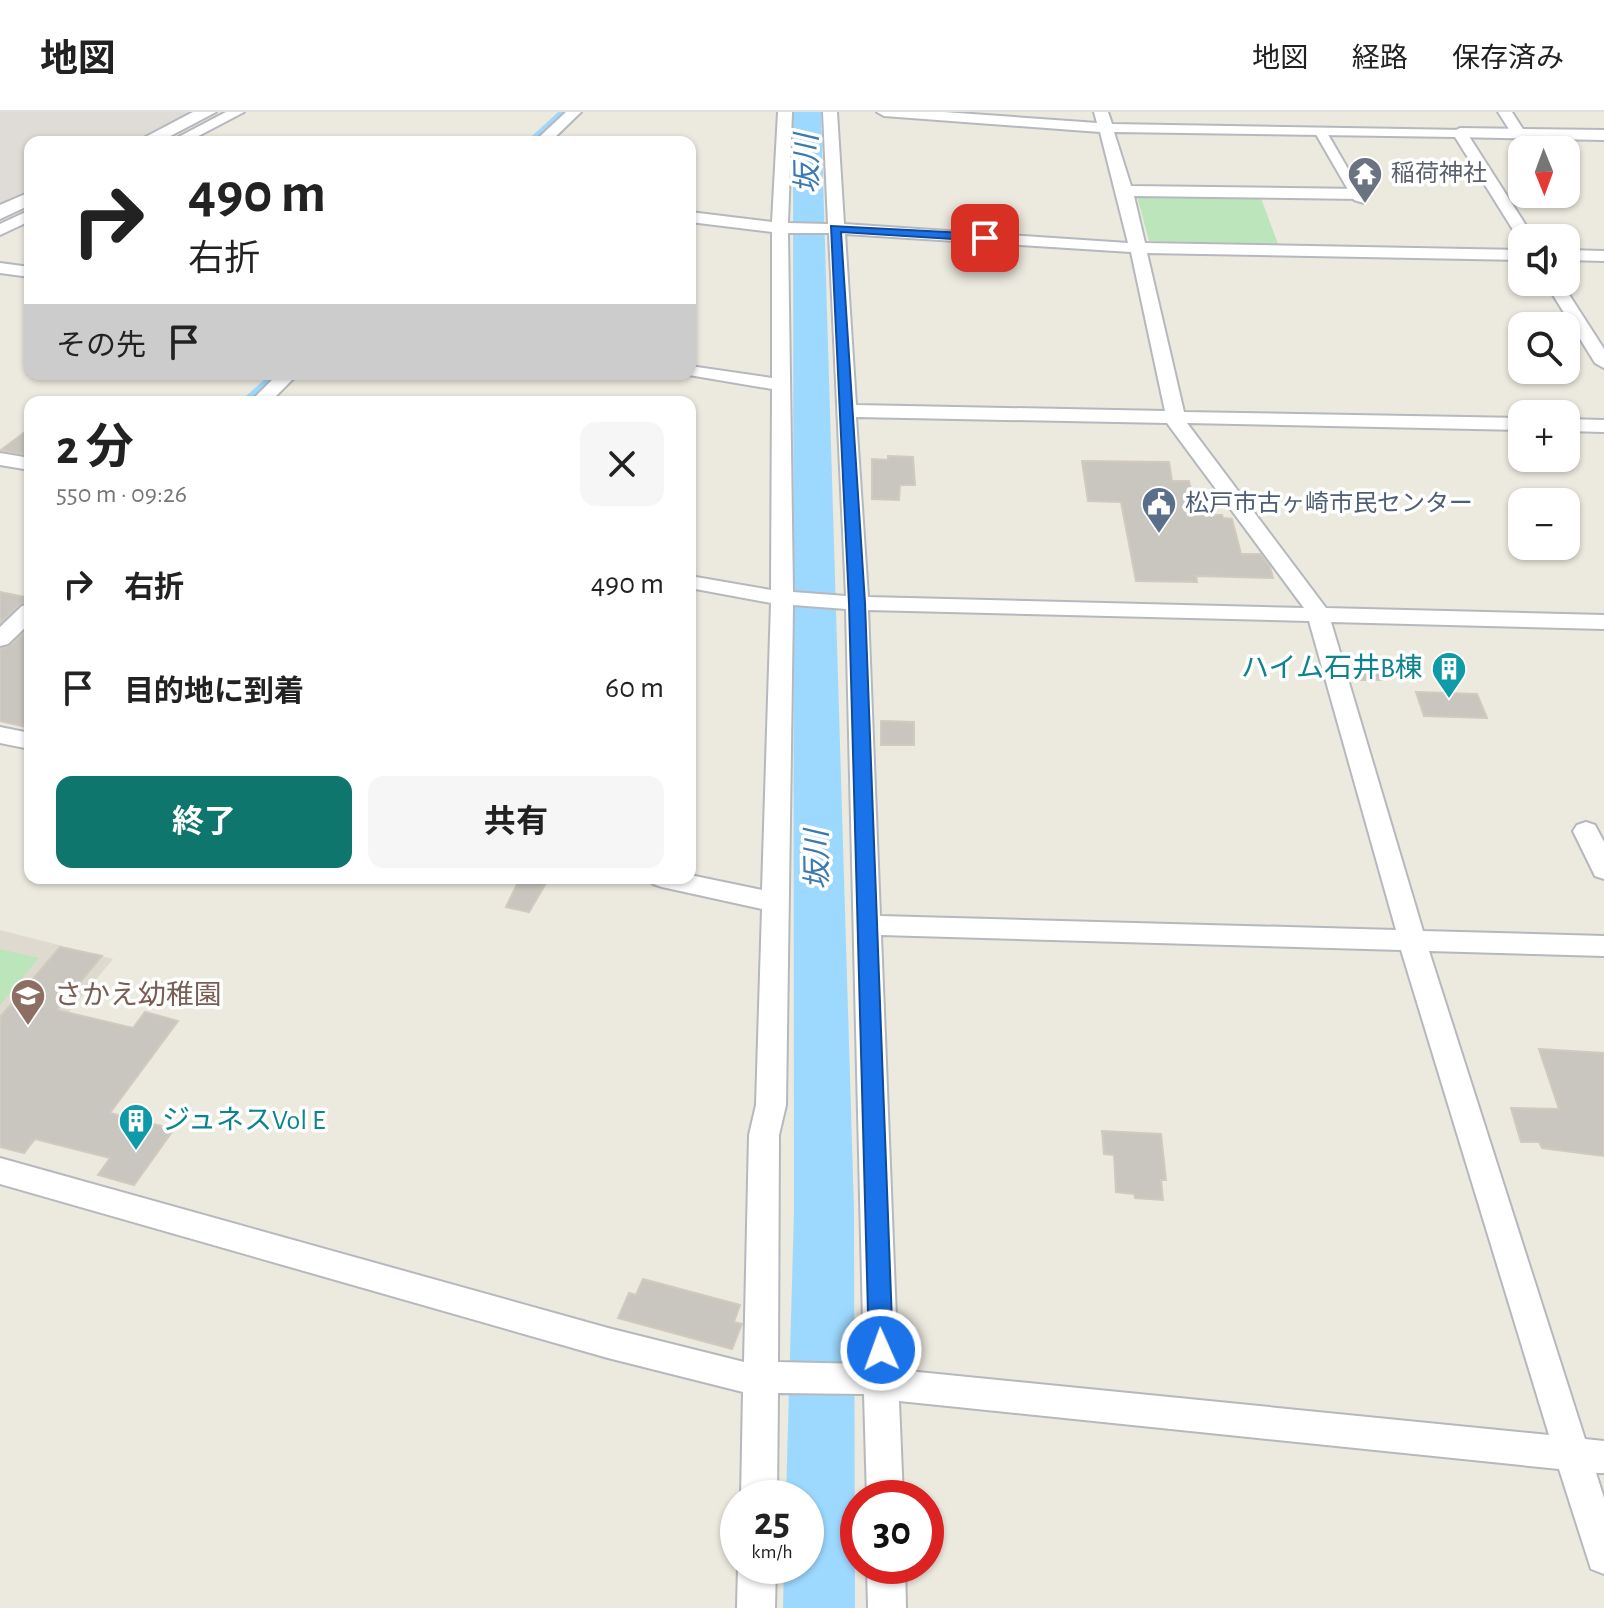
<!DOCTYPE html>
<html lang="ja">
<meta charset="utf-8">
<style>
body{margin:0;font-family:"Alegreya Sans","Noto Sans JP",sans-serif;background:#f6f6f6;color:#222;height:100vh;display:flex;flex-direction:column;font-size:30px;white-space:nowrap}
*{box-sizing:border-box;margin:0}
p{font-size:26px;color:#767676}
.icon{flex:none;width:44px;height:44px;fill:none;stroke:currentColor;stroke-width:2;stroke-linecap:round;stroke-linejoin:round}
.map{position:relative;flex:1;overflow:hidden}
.side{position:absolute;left:24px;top:284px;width:672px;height:488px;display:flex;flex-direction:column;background:#fff;border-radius:16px;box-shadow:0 2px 6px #0004}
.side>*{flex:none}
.hud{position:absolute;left:24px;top:24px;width:672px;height:244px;border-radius:16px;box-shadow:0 2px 6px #0004;background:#fff;color:#222;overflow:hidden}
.needle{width:52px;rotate:179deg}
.fabs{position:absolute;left:1508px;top:24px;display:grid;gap:16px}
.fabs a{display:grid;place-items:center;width:72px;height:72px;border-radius:16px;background:#fff;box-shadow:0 2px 6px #0004;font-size:40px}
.speed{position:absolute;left:720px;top:1368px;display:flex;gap:16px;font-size:40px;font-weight:700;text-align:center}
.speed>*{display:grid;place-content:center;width:104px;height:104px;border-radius:50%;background:#fff;box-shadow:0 2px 6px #0004;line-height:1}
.speed small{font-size:20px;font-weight:400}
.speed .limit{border:12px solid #d22;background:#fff;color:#111}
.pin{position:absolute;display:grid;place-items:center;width:68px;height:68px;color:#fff;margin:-34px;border-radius:16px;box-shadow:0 4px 12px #0006}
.me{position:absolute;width:88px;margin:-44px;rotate:358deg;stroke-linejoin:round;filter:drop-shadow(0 0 6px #0008)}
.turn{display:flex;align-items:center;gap:28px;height:168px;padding:0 32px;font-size:36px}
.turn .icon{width:104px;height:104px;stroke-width:2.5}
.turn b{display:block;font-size:56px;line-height:68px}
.then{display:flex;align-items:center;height:76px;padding:0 32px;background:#0003;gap:16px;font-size:30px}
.round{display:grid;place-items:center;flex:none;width:84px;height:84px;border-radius:16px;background:#f6f6f6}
.head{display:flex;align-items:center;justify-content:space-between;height:136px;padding:0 32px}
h1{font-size:48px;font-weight:700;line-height:60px}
.action{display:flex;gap:16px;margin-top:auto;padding:16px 32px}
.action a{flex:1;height:92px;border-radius:16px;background:#0f766e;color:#fff;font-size:32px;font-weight:700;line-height:92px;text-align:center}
.action a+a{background:#f6f6f6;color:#222}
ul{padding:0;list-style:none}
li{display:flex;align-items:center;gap:24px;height:104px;padding:0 32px}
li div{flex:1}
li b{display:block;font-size:30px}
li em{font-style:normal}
header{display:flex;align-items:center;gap:48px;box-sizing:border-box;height:112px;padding:0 40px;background:#fff;border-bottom:2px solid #e0e0e0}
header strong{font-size:38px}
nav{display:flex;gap:44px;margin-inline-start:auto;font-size:28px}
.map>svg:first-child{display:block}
</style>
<header>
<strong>地図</strong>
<nav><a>地図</a><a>経路</a><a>保存済み</a></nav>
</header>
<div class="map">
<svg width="1604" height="1496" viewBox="0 0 1604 1496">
<rect width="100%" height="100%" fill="#ece9df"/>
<!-- industrial -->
<polygon fill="#dfdcd7" points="0,0 192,0 130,30 30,30 30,78 0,92"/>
<!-- education -->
<polygon fill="#dedad0" points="0,818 113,847 0,983"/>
<!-- green -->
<g fill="#bde5bb">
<polygon points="1137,84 1261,86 1278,132 1149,129"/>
<polygon points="0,837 39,846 0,893"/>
</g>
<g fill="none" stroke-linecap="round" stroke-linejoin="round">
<!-- stream-far1 -->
<polyline stroke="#9dd9ff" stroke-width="5" points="529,30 562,0"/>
<!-- stream -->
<g stroke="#9dd9ff" stroke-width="6">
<polyline points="244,290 275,262"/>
<polyline points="0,512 30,485"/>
</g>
<!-- river -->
<polygon fill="#9dd9ff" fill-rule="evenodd" points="793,0 821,0 854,1098 855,1496 783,1496 784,1454 806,1454 806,1386 786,1386 794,1098"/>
</g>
<!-- building -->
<g fill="#c9c5bf" stroke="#d1cabe" stroke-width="2">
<polygon points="30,316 29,343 1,338"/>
<polygon points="888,344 913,345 915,373 900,373 899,388 872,387 872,347 888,348"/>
<polygon points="1082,349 1169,350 1172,369 1189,369 1197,403 1222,403 1223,406 1232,407 1241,442 1260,442 1270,455 1273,466 1196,464 1197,470 1136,469 1121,390 1088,389"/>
<polygon points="0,480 30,486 30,489 20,492 0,511"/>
<polygon points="30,515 30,616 0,609 0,537 10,534"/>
<polygon points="1350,547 1374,547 1382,568 1357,568"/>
<polygon points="1416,580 1477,582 1487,606 1424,604"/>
<polygon points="881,609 914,610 914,633 881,633"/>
<polygon points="520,766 549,766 529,800 506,795"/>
<polygon points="60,835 102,844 57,898 133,916 145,900 178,909 110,1001 174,1017 134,1073 98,1063 110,1046 35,1027 24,1041 0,1035 0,905"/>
<polygon points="1539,937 1604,941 1604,1044 1542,1036 1539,1030 1521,1030 1511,996 1559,997"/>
<polygon points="1102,1019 1161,1022 1166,1068 1161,1068 1163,1088 1135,1086 1134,1082 1116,1080 1114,1043 1104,1042"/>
<polygon points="643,1167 740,1193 734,1210 742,1212 732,1237 618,1206 629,1181 636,1183"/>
</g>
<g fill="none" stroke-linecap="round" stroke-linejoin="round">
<defs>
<polygon id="pedestrian" points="1320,16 1326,19 1366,88 1364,91 1354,88 1314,19"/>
<g id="minor">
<polygon points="226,0 244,0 187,30 169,30"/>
<polygon points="566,0 581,0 550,30 534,30"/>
<path d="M778,0H792L788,111L828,112L823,0H837L844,112L1128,131L1100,20L884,4L877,0H944L1097,11L1094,0H1108L1112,12L1465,18L1534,126H1522L1520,129L1455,25L1114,20L1131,74L1362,77L1370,82L1362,87L1134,84L1145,131L1522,138V148L1147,141L1184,300L1522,306V318L1187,311L1326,496L1604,503V517L1331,510L1423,819L1604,824V844L1429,839L1585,1327L1604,1329V1361H1596L1604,1386V1462L1591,1457L1559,1357L899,1289L903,1386H867L864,1282L778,1281L777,1386H741L743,1280L608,1246L0,1072V1046L608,1216L744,1250L749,1023L756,993L762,797L662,775L653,772L649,766H690V763L762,778L771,491L690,476V464L771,478L772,277L683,262H690V254L772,266V120L690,110V100L772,110ZM788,121H829L846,484L793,480ZM845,122L1131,140L1165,299L856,293ZM856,305L1167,311L1304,496L868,485ZM793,493L846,497L864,1252L778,1250L779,1023L786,993ZM868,498L1309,509L1396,818L880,804ZM881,823L1401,838L1549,1323L898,1258Z"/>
<polygon points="1498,0 1512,0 1526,22 1524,25 1514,25"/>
<polygon points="30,98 30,109 0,123 0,112"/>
<polygon points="1566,138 1604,139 1604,149 1566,148"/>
<polygon points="0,151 30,155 30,165 0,161"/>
<polygon points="1545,170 1561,170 1604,237 1604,256 1595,251"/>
<polygon points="278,262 298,262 270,290 250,290"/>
<polygon points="1566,307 1604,308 1604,320 1566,319"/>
<polygon points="0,341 30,346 30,358 0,353"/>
<polygon points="30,492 30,511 8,532 0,534 0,515 22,494"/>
<polygon points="0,615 30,621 30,637 0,631"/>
<polygon points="1586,710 1595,713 1604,730 1604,767 1595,764 1573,719 1577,713"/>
<polygon points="738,1454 776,1454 775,1496 737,1496"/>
<polygon points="867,1454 905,1454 906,1496 868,1496"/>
</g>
<g id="tertiary">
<polygon points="193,0 216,0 159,30 136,30"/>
<polygon points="1460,16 1604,18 1604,28 1454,25 1451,21"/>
<polygon points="30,80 30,93 0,107 0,93"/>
</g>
</defs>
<!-- pedestrian casing -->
<use href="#pedestrian" stroke="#b5b8bd" stroke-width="4"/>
<!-- minor casing -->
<use href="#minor" stroke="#b5b8bd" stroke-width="4"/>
<!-- tertiary casing -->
<use href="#tertiary" stroke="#b5b8bd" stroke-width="4"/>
<!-- pedestrian -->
<use href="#pedestrian" fill="#fff" fill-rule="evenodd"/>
<!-- minor -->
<use href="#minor" fill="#fff" fill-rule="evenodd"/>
<!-- tertiary -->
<use href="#tertiary" fill="#fff" fill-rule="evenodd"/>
</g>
<!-- route -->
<polygon fill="#1a73e8" stroke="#114b97" stroke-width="2" points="831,114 985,122 990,126 985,129 841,120 865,491 893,1238 889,1246 881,1249 873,1246 869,1238 849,491"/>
<!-- icons -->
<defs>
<symbol id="temple-pin" viewBox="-11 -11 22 30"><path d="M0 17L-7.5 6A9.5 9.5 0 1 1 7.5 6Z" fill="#6b7280" stroke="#fff"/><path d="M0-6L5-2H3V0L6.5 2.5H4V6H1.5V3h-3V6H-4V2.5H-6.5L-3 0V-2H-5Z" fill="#fff"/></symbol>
<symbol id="civic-pin" viewBox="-11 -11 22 30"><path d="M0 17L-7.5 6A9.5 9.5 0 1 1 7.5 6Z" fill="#5c6f8a" stroke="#fff"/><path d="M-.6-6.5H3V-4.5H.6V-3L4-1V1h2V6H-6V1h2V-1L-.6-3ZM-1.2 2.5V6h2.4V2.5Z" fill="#fff"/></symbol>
<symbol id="building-pin" viewBox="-11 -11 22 30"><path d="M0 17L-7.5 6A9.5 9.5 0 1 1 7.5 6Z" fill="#0f9aa8" stroke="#fff"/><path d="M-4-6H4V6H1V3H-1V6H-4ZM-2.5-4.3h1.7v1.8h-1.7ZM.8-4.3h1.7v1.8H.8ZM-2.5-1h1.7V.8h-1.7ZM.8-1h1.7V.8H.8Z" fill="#fff"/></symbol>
<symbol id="school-pin" viewBox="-11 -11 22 30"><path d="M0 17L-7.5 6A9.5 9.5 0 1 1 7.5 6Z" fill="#8d6e63" stroke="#fff"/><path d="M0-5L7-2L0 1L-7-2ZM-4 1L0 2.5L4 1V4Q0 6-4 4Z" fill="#fff"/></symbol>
</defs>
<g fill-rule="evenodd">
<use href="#temple-pin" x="1345" y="42" width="40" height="54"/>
<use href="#civic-pin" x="1139" y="372" width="40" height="54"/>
<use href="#building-pin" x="1429" y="537" width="40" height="54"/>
<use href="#school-pin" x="8" y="864" width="40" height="54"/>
<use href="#building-pin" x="116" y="989" width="40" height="54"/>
</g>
<g text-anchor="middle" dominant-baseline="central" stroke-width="7" stroke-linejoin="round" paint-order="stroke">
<!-- far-worship labels -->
<g font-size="24" fill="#5b616d" stroke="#fff" text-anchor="start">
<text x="1391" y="62">稲荷神社</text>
</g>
<!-- far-service labels -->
<g font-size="24" fill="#4e5e75" stroke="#fff" text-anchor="start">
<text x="1185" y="392">松戸市古ヶ崎市民センター</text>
</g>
<!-- culture labels -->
<g font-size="28" fill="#0d838f" stroke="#fff" text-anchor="end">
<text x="1423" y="557">ハイム石井B棟</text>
<text x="162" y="1009" text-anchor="start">ジュネスVol E</text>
</g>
<!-- education labels -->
<g font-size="28" fill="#785e54" stroke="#fff" text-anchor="start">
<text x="54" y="884">さかえ幼稚園</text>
</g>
<!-- water labels -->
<g font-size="30" font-style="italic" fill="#3a7ab1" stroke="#fff">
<text transform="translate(808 52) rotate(-91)">坂川</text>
<text transform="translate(818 748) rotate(-91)">坂川</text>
</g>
</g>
</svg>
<div class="fabs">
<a><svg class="needle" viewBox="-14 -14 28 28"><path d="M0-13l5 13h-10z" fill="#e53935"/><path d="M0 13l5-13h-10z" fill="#767676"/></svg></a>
<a><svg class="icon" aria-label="sound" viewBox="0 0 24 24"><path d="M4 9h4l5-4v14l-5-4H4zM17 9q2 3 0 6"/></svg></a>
<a><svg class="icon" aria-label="search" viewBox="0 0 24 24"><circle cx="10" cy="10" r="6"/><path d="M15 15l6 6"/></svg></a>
<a>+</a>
<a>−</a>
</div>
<div class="speed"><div>25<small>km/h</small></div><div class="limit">30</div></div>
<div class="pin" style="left:985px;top:126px;background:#d93025"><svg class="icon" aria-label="arrive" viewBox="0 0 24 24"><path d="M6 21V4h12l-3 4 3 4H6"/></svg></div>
<svg class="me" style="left:881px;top:1238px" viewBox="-20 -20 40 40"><circle r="17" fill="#1a73e8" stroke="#fff" stroke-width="3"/><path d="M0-11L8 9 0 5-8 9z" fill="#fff"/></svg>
<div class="hud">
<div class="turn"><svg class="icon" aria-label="right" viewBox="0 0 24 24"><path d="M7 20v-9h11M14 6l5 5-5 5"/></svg><div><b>490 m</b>右折</div></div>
<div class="then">その先<svg class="icon" aria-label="arrive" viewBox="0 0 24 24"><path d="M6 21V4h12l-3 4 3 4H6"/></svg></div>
</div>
<section class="side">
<div class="head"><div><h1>2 分</h1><p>550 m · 09:26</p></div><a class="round"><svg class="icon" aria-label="close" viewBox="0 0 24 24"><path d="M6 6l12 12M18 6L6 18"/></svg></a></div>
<ul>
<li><svg class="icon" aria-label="right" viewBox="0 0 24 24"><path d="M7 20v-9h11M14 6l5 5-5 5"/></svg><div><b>右折</b></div><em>490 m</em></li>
<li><svg class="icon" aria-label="arrive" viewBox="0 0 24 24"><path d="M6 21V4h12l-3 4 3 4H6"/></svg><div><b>目的地に到着</b></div><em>60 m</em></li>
</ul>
<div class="action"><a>終了</a><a>共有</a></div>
</section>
</div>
